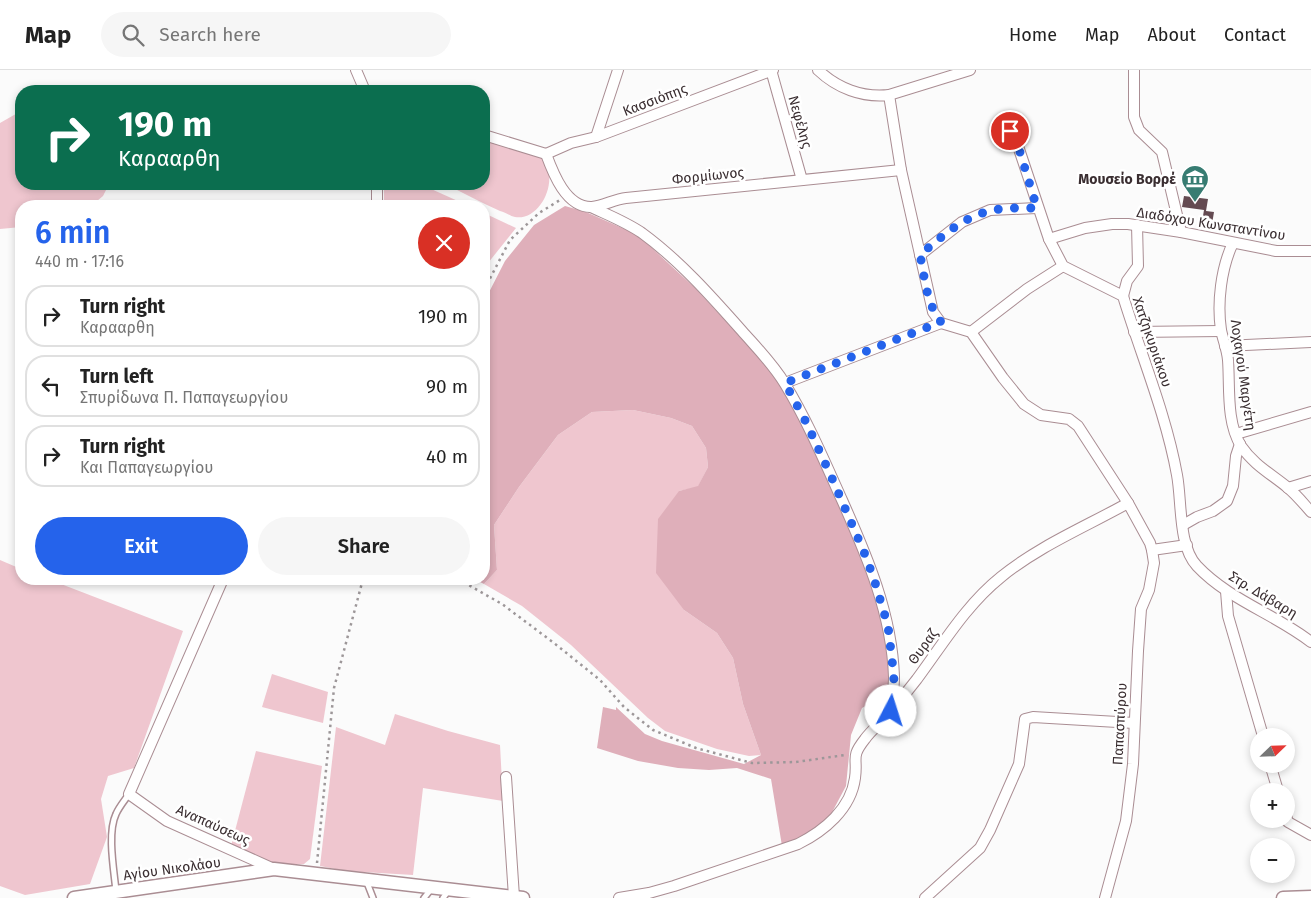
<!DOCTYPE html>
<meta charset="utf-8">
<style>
body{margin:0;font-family:"Fira Sans",sans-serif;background:#f6f6f6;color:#222;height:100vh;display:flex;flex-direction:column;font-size:19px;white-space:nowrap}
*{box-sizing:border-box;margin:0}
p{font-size:16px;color:#767676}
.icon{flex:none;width:28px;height:28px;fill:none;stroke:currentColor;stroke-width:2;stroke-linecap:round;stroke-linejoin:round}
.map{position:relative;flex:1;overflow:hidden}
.details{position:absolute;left:15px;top:130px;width:475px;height:385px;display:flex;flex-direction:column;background:#fff;border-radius:20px;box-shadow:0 2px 8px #0003}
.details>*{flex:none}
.hud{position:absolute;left:15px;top:15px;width:475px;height:105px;border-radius:20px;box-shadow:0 2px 8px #0003;background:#0b6e4f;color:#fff;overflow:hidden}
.needle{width:32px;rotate:67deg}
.controls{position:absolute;left:1250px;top:658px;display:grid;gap:10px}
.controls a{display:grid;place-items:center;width:45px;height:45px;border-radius:50%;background:#fff;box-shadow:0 2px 8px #0003;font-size:25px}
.pin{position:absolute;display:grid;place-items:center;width:42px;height:42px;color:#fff;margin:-21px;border:2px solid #fff;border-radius:50%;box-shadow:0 1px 5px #0007}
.me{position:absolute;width:55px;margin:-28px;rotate:5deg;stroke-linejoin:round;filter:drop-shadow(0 0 4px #0008)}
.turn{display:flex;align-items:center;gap:18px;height:105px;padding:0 20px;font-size:22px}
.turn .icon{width:65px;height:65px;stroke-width:2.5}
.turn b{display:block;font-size:35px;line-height:42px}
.round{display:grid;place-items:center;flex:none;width:52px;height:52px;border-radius:26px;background:#f6f6f6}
.head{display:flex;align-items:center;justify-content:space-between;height:85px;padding:0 20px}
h1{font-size:30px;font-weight:600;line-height:38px;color:#2563eb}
.action{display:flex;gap:10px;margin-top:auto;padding:10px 20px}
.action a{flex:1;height:58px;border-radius:30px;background:#2563eb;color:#fff;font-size:20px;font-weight:600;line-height:58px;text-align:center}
.action a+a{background:#f6f6f6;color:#222}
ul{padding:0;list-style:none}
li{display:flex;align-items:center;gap:15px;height:62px;margin:0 10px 8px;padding:0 10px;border:2px solid #e0e0e0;border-radius:20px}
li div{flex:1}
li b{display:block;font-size:19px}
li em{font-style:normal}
header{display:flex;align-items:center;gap:30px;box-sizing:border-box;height:70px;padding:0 25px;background:#fff;border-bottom:1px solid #e0e0e0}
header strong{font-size:24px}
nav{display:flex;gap:28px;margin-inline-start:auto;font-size:18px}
.search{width:350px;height:45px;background:#f6f6f6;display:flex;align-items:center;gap:12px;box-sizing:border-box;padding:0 18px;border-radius:28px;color:#767676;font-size:19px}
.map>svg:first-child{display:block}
</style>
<header>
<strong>Map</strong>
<div class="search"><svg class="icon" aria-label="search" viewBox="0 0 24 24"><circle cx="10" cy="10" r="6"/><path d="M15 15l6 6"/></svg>Search here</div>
<nav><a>Home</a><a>Map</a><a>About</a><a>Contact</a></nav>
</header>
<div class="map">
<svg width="1311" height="828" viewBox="0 0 1311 828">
<rect width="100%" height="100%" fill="#fbfbfb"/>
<!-- green -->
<g fill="#efc6cf">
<polygon points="21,41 21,114 109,114 103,126 91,136 21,136 21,157 0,159 0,53"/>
<path d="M484,68C496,72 538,82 544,91C559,111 540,151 515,147C510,146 505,142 500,141C482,133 464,123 445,114H484Z"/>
<polygon points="384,114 420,114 469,136 384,136"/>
<polygon points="484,143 516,158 484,198"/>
<polygon points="633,340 671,348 692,356 706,378 708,397 698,417 679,421 684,540 717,563 733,588 743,634 761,685 749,686 717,679 665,661 648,648 571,575 522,536 484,514 497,500 494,455 519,417 558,365 592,342"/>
<polygon points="0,490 21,499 21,509 48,509 183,561 134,698 108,706 101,729 107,767 90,814 25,825 0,816"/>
<polygon points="272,604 328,622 323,653 262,637"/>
<polygon points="395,644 448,661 500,675 503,731 423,718 413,805 346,801 320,796 336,657 385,675"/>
<polygon points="256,681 322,696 310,789 304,794 278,795 231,776"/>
</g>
<!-- forest -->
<polygon fill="#dfafba" points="565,136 586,142 638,165 695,218 770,299 777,310 800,350 862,487 884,558 890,607 889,622 862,638 851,665 846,716 829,748 810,763 782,776 771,709 737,698 709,700 678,698 638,691 597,678 603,637 616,640 616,637 645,664 662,671 744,694 761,685 743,634 733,588 717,563 684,540 656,503 658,449 679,421 698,416 708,397 706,378 692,356 671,348 633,340 592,342 558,365 519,417 494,455 497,500 484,514 474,509 484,509 484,232 505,191 534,155"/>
<!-- building -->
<polygon fill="#644a51" points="1184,126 1208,129 1206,141 1214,142 1211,160 1201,158 1204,140 1182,137"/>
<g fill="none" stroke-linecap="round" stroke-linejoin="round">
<defs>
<g id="service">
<polyline points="366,810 373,828"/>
<path d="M116,821C114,800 107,763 116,744C119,737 125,730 129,724"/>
<polyline points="424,828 432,818"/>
<polyline points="443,828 449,820"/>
</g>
<g id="minor">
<polyline points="356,0 365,21"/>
<polyline points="771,0 802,110"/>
<path d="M818,0C837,18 862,28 889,25L970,0"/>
<polyline points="1134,0 1134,47 1139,60 1162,82 1181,162"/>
<polyline points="889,25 901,100 933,242 941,253 971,262 1003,308 1024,334 1041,345 1069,349 1078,356 1128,433 1150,473 1152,480 1154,493 1149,520 1141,539 1138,581 1133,694 1126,751 1105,828"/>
<path d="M1010,61L1019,79L1049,169L1063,196L1123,226C1141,285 1166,344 1177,405C1182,431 1178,476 1197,496C1229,530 1275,544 1311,572"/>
<polyline points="484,65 546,84"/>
<polyline points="596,67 618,0"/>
<path d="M546,84C553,103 566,138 592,137C603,136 615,129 626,128L901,100"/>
<polyline points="546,84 571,73 596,67 773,0"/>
<polyline points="377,136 377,114"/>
<path d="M591,137C608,145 626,152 642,163C679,190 711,226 742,261C757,278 773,294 785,314C807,350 824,390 842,430C867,486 892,544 894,607C894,618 892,630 891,641"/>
<polyline points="1049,169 1085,158 1112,154 1128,154 1181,162 1276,181 1311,181"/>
<path d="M1233,173C1221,198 1217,233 1221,260C1223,270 1227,279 1228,290C1230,317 1226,352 1241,376C1253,394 1271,404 1287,417C1296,424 1303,433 1311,442"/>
<polyline points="920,185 962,152 990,140 1037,138"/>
<polyline points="1123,226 1127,211 1138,196 1137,155"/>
<polyline points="971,262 1027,219 1063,196"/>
<polyline points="1134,262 1221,261"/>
<polyline points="1225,276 1311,272"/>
<polyline points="785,313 941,253"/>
<polyline points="1236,364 1311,342"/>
<polyline points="1288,418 1311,411"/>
<polyline points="1183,455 1197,447 1213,441 1227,431 1233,416 1236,386 1240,374"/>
<polyline points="1152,480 1187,475"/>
<polyline points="223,509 129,724 167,751 274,799"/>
<polyline points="1226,521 1228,546 1263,666"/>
<polyline points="1270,694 1278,721"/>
<polyline points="506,707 514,827"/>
<polyline points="1286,746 1288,752 1311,765"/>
<path d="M619,828L649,823L674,816L798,774C824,761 851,739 855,708C858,687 850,688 865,669C870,662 877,656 883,650C895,637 906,623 917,609C943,574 966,535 1001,507C1039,476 1085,457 1128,433"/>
<polyline points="925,828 980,778 990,760 1019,694 1025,649 1033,647 1134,653"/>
</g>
<g id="tertiary">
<polyline points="74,828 274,799 523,828"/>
<polyline points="1283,828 1311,827"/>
</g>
</defs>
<!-- service casing -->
<use href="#service" stroke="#aa8d93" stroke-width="8"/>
<!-- minor casing -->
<use href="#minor" stroke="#aa8d93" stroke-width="12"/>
<!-- tertiary casing -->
<use href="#tertiary" stroke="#aa8d93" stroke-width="15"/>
<!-- path -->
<g stroke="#9d9799" stroke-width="2.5" stroke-dasharray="2.5 4" stroke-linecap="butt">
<polyline points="484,220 510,170 539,143 560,130"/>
<polyline points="458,509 502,534 554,573 600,610 624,637 653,660 696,678 752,693 796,692 845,685"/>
<polyline points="317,793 334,618 363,509"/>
</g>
<!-- service -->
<use href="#service" stroke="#fff" stroke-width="5"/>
<!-- minor -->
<use href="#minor" stroke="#fff" stroke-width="10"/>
<!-- tertiary -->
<use href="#tertiary" stroke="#fff" stroke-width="12"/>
</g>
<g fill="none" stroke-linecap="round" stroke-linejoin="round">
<!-- route -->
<path stroke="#2563eb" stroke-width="9" stroke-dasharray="0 16.2" d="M891,641L894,607L888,556L874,509L864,482L831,406L806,352L785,313L941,252C926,233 925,208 920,185C941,167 963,147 990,141C1005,137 1022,138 1037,138L1019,79L1010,61"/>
</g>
<!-- icons -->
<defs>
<symbol id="museum-pin" viewBox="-11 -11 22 30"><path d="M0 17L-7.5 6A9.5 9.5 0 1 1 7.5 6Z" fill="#377c72" stroke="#fff"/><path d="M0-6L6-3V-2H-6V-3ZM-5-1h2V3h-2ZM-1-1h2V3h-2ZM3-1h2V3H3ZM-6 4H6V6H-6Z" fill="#fff"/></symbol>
</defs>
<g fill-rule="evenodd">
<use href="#museum-pin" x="1179" y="93" width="32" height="43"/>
</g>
<g text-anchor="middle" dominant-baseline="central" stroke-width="5" stroke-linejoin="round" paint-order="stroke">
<!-- street labels -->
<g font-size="14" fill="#3a2e31" stroke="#fff">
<text transform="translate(655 30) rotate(-21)">Κασσιόπης</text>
<text transform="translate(800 52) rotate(74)">Νεφέλης</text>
<text transform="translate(708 106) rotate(-6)">Φορμίωνος</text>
<text transform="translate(1211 154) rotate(9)">Διαδόχου Κωνσταντίνου</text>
<text transform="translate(1152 272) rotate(71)">Χατζηκυριάκου</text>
<text transform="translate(1243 305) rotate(82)">Λοχαγού Μαργέτη</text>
<text transform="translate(1263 525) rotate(31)">Στρ. Δάβαρη</text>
<text transform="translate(923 577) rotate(-54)">Θυραζ</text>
<text transform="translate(1120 654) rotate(-87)">Παπασπύρου</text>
<text transform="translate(213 755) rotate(24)">Αναπαύσεως</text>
<text transform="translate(172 799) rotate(-8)">Αγίου Νικολάου</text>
</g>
<!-- poi labels -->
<g font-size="14" font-weight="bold" fill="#3a2e31" stroke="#fff" text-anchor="end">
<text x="1176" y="109">Μουσείο Βορρέ</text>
</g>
</g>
</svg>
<div class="controls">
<a><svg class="needle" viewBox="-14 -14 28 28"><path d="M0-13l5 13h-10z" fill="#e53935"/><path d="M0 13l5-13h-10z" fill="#767676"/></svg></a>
<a>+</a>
<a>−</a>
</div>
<div class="pin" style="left:1010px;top:61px;background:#d93025"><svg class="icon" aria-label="arrive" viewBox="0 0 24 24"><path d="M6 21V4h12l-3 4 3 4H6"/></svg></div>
<svg class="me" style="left:891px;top:641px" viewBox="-20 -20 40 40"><circle r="19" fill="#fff"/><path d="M0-13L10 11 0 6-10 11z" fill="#2563eb"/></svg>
<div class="hud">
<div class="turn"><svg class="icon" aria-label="right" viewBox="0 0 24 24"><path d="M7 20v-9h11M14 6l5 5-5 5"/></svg><div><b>190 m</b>Καρααρθη</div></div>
</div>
<section class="details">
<div class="head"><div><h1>6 min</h1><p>440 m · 17:16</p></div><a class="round" style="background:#d93025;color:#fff"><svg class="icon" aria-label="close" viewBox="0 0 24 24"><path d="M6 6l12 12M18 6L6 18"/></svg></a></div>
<ul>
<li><svg class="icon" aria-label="right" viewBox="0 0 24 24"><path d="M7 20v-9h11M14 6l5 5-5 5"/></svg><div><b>Turn right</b><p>Καρααρθη</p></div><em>190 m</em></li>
<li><svg class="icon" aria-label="left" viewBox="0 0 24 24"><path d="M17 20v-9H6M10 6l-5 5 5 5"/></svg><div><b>Turn left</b><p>Σπυρίδωνα Π. Παπαγεωργίου</p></div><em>90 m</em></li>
<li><svg class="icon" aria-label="right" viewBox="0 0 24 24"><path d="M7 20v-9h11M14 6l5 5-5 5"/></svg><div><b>Turn right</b><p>Και Παπαγεωργίου</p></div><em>40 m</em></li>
</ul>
<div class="action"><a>Exit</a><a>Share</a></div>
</section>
</div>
